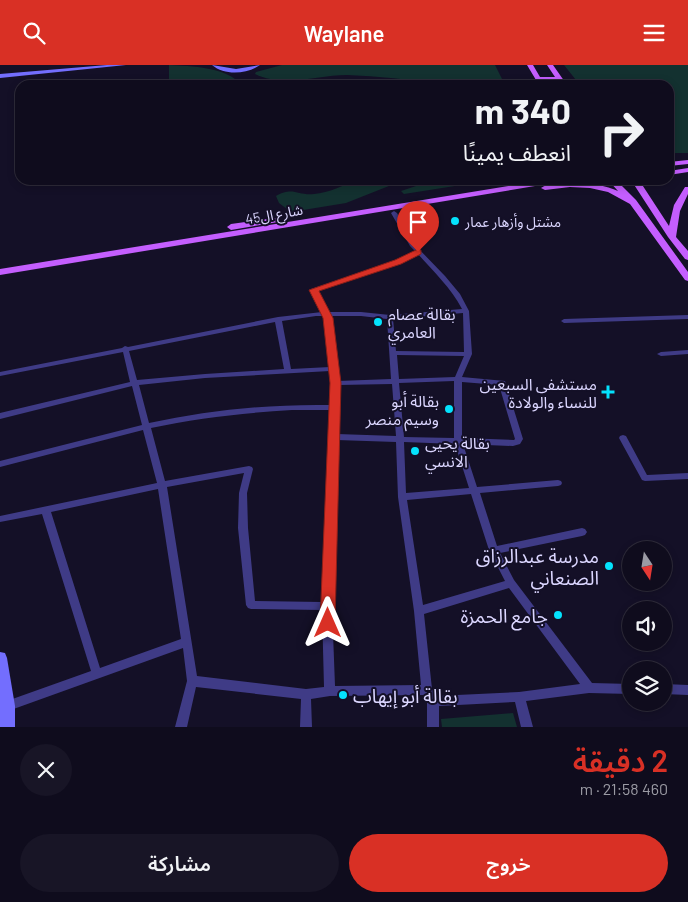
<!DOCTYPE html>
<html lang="ar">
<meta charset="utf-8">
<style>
body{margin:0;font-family:Barlow,"Noto Sans Arabic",sans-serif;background:#181526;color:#f1f3f6;direction:rtl;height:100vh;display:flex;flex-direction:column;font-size:19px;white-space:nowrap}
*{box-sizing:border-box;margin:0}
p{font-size:16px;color:#9b9ba4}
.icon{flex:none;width:28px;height:28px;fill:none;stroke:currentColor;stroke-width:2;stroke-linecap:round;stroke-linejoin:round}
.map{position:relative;height:662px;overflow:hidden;direction:ltr}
.drawer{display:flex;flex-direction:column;background:#0f0c1d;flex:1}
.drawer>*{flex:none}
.guide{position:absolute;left:15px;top:15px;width:659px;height:105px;border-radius:15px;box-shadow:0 2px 8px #0003,0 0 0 1px #2f2c3b;direction:rtl;background:#0f0c1d;color:#f1f3f6;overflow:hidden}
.needle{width:32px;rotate:168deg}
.buttons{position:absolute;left:622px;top:476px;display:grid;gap:10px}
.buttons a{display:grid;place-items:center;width:50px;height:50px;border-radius:50%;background:#0f0c1d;box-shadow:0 2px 8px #0003,0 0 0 1px #2f2c3b;font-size:25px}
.pin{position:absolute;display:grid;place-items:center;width:42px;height:42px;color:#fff;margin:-51px -21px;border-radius:50% 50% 50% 0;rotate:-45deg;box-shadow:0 0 5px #0007}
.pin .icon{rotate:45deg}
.me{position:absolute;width:55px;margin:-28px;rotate:0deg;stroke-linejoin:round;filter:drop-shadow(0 0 4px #0008)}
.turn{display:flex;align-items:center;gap:18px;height:105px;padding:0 20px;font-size:22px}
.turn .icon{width:65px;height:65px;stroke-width:2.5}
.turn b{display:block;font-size:35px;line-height:42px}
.round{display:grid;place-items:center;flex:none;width:52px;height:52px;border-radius:26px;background:#181526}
.overview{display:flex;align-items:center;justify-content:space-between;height:85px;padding:0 20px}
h1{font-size:30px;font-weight:600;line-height:38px;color:#d93025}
.button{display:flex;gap:10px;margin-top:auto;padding:10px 20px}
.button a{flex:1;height:58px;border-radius:30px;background:#d93025;color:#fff;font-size:20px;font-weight:600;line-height:58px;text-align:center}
.button a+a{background:#181526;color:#f1f3f6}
header{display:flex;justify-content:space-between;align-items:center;height:65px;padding:0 20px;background:#d93025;color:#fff;font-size:22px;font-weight:600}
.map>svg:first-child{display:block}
</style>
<header><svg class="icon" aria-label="menu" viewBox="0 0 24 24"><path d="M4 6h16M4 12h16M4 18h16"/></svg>Waylane<svg class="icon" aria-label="search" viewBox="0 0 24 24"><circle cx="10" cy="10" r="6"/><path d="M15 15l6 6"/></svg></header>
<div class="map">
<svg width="688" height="662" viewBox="0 0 688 662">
<rect width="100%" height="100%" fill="#141027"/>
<!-- green -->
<g fill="#133130">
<path d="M169,0C190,1 228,2 241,20H169Z"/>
<path d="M282,0H495L505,20H448L440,18C409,15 378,11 347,10C318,10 283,23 255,9L256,7Z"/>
<polygon points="564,0 688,0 688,88 669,88 669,20 580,20"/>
<path d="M357,115H404L346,138L291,147L279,138L276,131C293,121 298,131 314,129C329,128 344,120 357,115Z"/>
<polygon points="456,115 493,115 404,129 401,126 422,119 445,118"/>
<polygon points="513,648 517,662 442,662 441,654"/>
</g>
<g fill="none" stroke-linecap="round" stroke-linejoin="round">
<!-- primary-tunnel -->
<polyline stroke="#322e47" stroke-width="8" stroke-dasharray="8 4" stroke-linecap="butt" points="553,116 564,115"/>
<!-- street -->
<g fill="#3f3b86" fill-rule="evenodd">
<path d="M394,146L397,148L415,180L445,211L460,229L469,246L472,289L462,312L505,316L523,374L520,379L513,381L463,379L477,422L558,415L561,416L562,418L561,420L558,421L480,428L497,481L582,463L585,464L587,467L585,470L582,471L500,488L514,515L592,618L631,619V629L589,628L526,636L533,662H521L515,637L439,641V662H427V637L424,630L330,631L311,634L312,662H300L301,634L196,622L187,662H175L187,616L183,583L8,646L4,645L2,641L4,637L91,606L42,449L0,457V451L157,418L143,365L0,402V396L142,360L132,321L0,354V348L130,317L123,287L0,311V307L122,283L125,281L128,282L278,252L322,247L310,225L311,224L396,196L415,186L410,181L391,148ZM418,189C434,207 451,223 462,244L390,250L361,247H328L317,226L400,198ZM463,248L464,287L396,286L393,254ZM316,251H324L325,253L330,302L291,304L282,256ZM330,251H361L387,254L391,314L338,316ZM275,257L284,304L205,309L137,315L129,286ZM397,290L464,291L455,312L399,314ZM330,306L331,318L330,340C269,339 209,345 149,358L139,320L205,313ZM454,316V373L404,372L399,318ZM462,317L499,320L515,374L514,375L462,373ZM392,319L396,371L337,369L339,320ZM292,345H330L322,537L255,536L248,463L247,428L253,404L252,402L249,401L165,416L151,363C197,353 244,348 292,345ZM337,375L396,377L398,432L414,546L421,620L335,621L332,541ZM404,377L455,379L469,423L406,428ZM244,408L239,428L238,463L246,540L248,543L251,544L322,545L324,622L306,624L197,611L167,422ZM158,424L181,574L100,603L51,447ZM471,429L489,485L505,516L423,540L407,435ZM509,523L580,619L519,627L436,631L432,624L424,549Z"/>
<polygon points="688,250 688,254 564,258 561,256 564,254"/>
<polygon points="688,285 688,289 661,291 657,289 661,287"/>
<polygon points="623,370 626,371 647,410 688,408 688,414 645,416 642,415 619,373 620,371"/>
<polygon points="664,619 688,620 688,630 664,629"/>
</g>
<!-- secondary -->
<g fill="#736efe" fill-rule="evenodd">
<polygon points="107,0 126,0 0,13 0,9"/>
<path d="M212,0L236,4L260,0C247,9 225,11 212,0Z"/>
<polygon points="0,587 5,588 7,593 15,641 15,662 0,662"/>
</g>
<!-- primary -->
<g fill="#c45efe" fill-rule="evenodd">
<path d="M527,0H533L540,12H555L547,0H553L567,20C558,20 553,14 543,15L545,20H539Z"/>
<polygon points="688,95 688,99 669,101 669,97"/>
<polygon points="688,103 688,107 669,110 669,106"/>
<polygon points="545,115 557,116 553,118 0,210 0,204"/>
<path d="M608,115H616L636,135L688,207V216L685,215L630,139L608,127L590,123L570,122L545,125L541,123C557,112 601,118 618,126Z"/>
<polygon points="631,115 639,115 669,161 674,140 685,122 688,122 688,129 680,146 676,172 688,186 688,195 685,194 668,172"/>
<polygon points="275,153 279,155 278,157 231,165 227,162 231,159"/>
</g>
</g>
<!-- route -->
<polygon fill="#d93025" stroke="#8d1f18" points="418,184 421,185 421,189 401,199 319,226 333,253 341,318 335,558 333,563 328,565 322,563 320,558 330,318 323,253 309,225 395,195"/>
<!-- markers -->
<g fill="#04e2fd" stroke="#141027" stroke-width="2">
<circle cx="455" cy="156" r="5"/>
<circle cx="378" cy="257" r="5"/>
<path d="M605.5 319.5h5v5h5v5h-5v5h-5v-5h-5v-5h5z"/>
<circle cx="449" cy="344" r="5"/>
<circle cx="415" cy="386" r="5"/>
<circle cx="609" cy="501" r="5"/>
<circle cx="558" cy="550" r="5"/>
<circle cx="343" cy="630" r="5"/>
</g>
<g text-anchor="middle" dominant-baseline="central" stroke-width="4" stroke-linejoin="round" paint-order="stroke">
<!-- far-street labels -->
<g font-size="14" fill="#dbd6ff" stroke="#141027">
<text transform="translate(274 149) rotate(-10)">شارع ال45</text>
</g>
<!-- far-poi labels -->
<g font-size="14" fill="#dbd6ff" stroke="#141027" text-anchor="start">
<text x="465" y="156">مشتل وأزهار عمار</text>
</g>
<!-- poi labels -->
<g font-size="16" fill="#dbd6ff" stroke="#141027" text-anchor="start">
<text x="388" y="248">بقالة عصام<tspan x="388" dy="18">العامري</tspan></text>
<text x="597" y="318" text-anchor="end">مستشفى السبعين<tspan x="597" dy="18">للنساء والولادة</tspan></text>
<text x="439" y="335" text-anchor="end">بقالة أبو<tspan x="439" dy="18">وسيم منصر</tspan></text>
<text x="425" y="377">بقالة يحيى<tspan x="425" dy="18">الانسي</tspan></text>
</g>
<!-- near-poi labels -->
<g font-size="19" fill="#dbd6ff" stroke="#141027" text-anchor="end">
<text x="599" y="490">مدرسة عبدالرزاق<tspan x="599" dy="22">الصنعاني</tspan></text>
<text x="548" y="550">جامع الحمزة</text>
<text x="353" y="630" text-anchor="start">بقالة أبو إيهاب</text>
</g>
</g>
</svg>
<div class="buttons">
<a><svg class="needle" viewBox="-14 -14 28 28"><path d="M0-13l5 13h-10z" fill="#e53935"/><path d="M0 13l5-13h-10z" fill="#9b9ba4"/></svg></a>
<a><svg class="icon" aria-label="sound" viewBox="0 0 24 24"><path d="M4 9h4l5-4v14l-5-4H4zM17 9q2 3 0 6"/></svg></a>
<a><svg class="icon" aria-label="layers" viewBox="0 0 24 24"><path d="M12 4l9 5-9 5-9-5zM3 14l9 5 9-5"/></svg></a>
</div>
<div class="pin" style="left:418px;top:187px;background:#d93025"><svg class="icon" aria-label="arrive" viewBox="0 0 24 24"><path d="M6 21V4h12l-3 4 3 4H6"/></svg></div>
<svg class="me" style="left:328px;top:558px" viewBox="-20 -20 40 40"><path d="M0-17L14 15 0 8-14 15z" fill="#d93025" stroke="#fff" stroke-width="4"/></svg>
<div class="guide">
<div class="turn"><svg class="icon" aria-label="right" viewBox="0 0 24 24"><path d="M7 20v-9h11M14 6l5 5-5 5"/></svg><div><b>340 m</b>انعطف يمينًا</div></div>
</div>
</div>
<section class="drawer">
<div class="overview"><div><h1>2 دقيقة</h1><p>460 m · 21:58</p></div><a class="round"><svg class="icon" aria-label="close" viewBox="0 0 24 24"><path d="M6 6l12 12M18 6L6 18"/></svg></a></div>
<div class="button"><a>خروج</a><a>مشاركة</a></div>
</section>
